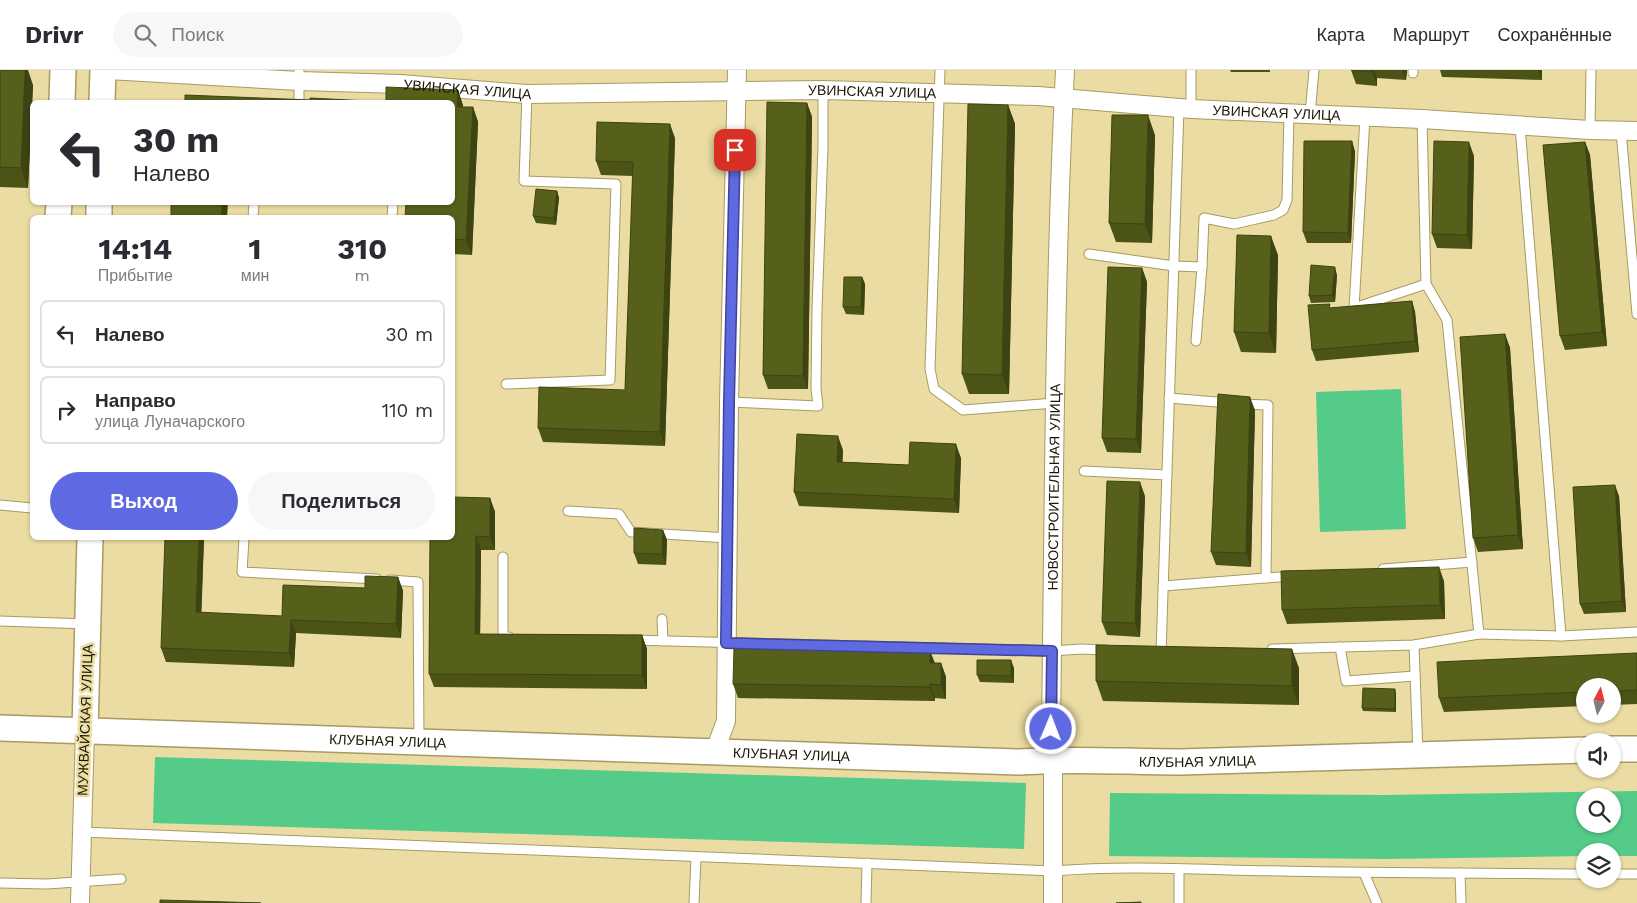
<!DOCTYPE html>
<html lang="ru">
<meta charset="utf-8">
<style>
body{margin:0;font-family:"Work Sans",sans-serif;background:#f7f7f7;color:#2b2b33;height:100vh;display:flex;flex-direction:column;font-size:19px;white-space:nowrap}
*{box-sizing:border-box;margin:0}
p{font-size:16px;color:#7c7c81}
.icon{flex:none;width:28px;height:28px;fill:none;stroke:currentColor;stroke-width:2;stroke-linecap:round;stroke-linejoin:round}
.map{position:relative;flex:1;overflow:hidden}
.side{position:absolute;left:30px;top:145px;width:425px;height:325px;display:flex;flex-direction:column;background:#fff;border-radius:8px;box-shadow:0 1px 4px #0004}
.side>*{flex:none}
.guide{position:absolute;left:30px;top:30px;width:425px;height:105px;border-radius:8px;box-shadow:0 1px 4px #0004;background:#fff;color:#2b2b33;overflow:hidden}
.needle{width:32px;rotate:7deg}
.controls{position:absolute;left:1576px;top:608px;display:grid;gap:10px}
.controls a{display:grid;place-items:center;width:45px;height:45px;border-radius:50%;background:#fff;box-shadow:0 1px 4px #0004;font-size:25px}
.pin{position:absolute;display:grid;place-items:center;width:42px;height:42px;color:#fff;margin:-21px;border-radius:10px;box-shadow:0 2px 8px #0006}
.me{position:absolute;width:55px;margin:-28px;rotate:1deg;stroke-linejoin:round;filter:drop-shadow(0 0 4px #0008)}
.turn{display:flex;align-items:center;gap:18px;height:105px;padding:0 20px;font-size:22px}
.turn .icon{width:65px;height:65px;stroke-width:2.5}
.turn b{display:block;font-size:35px;line-height:42px}
.eta{display:flex;justify-content:space-evenly;align-items:center;height:85px;text-align:center}
.eta b{font-size:30px;font-weight:700;line-height:35px}
.primary-button{display:flex;gap:10px;margin-top:auto;padding:10px 20px}
.primary-button a{flex:1;height:58px;border-radius:30px;background:#5f69e1;color:#fff;font-size:20px;font-weight:700;line-height:58px;text-align:center}
.primary-button a+a{background:#f7f7f7;color:#2b2b33}
ul{padding:0;list-style:none}
li{display:flex;align-items:center;gap:15px;height:68px;margin:0 10px 8px;padding:0 10px;border:2px solid #e1e1e2;border-radius:8px}
li div{flex:1}
li b{display:block;font-size:19px}
li em{font-style:normal}
header{display:flex;align-items:center;gap:30px;box-sizing:border-box;height:70px;padding:0 25px;background:#fff;border-bottom:1px solid #e1e1e2}
header strong{font-size:24px}
nav{display:flex;gap:28px;margin-inline-start:auto;font-size:18px}
.search{width:350px;height:45px;background:#f7f7f7;display:flex;align-items:center;gap:12px;box-sizing:border-box;padding:0 18px;border-radius:28px;color:#7c7c81;font-size:19px}
.map>svg:first-child{display:block}
</style>
<header>
<strong>Drivr</strong>
<div class="search"><svg class="icon" aria-label="search" viewBox="0 0 24 24"><circle cx="10" cy="10" r="6"/><path d="M15 15l6 6"/></svg>Поиск</div>
<nav><a>Карта</a><a>Маршрут</a><a>Сохранённые</a></nav>
</header>
<div class="map">
<svg width="1637" height="833" viewBox="0 0 1637 833">
<rect width="100%" height="100%" fill="#eadca2"/>
<!-- green -->
<g fill="#55cb89" fill-rule="evenodd">
<polygon points="1401,319 1406,459 1320,462 1316,322"/>
<polygon points="155,687 1026,713 1024,779 153,753"/>
<path d="M1637,721V786H1613L1612,781H1585V786L1385,789L1109,786L1110,723L1384,725ZM1585,726H1612V754H1585Z"/>
</g>
<g fill="none" stroke-linecap="round" stroke-linejoin="round">
<defs>
<g id="lane">
<polyline points="299,0 299,32"/>
<polyline points="940,0 930,299 934,319 963,340 1055,333"/>
<polyline points="1413,3 1413,0"/>
<polyline points="1191,39 1191,0"/>
<polyline points="1310,45 1314,0"/>
<polyline points="1365,47 1354,238 1426,214"/>
<polyline points="1520,56 1561,566"/>
<polyline points="1590,60 1591,0"/>
<polyline points="1621,61 1637,244"/>
<polyline points="253,148 254,132"/>
<polyline points="392,148 393,132"/>
<polyline points="1089,184 1174,196 1202,197 1204,148 1234,154 1274,145 1283,140 1287,130 1289,44"/>
<polyline points="1196,271 1202,197"/>
<polyline points="506,314 610,310 616,114 524,111 527,24"/>
<polyline points="1169,328 1229,333"/>
<polyline points="729,332 818,336 816,318 817,240 823,77 823,20"/>
<polyline points="1241,334 1268,335 1266,508"/>
<polyline points="1084,401 1167,405"/>
<polyline points="0,435 32,438"/>
<polyline points="568,441 619,444 631,462 728,468"/>
<polyline points="244,468 242,502 377,509"/>
<polyline points="503,487 503,567 509,567"/>
<polyline points="1383,499 1472,492"/>
<polyline points="390,510 418,512 419,670"/>
<polyline points="1163,516 1292,506"/>
<polyline points="662,549 663,571"/>
<polyline points="0,551 87,554"/>
<polyline points="1479,564 1561,566 1637,562"/>
<polyline points="632,570 1052,581 1081,579 1106,580"/>
<polyline points="1414,575 1418,684"/>
<polyline points="1340,577 1346,611 1415,606"/>
<polyline points="1272,579 1414,575 1479,564 1447,250 1426,214 1422,49"/>
<polyline points="1161,583 1179,38"/>
<path d="M82,762L1054,801C1128,795 1206,800 1281,801C1383,803 1484,803 1585,804"/>
<polyline points="1179,799 1179,833"/>
<polyline points="1364,803 1377,833"/>
<polyline points="1460,803 1461,833"/>
<polyline points="1612,804 1637,804"/>
<polyline points="0,813 47,814 121,809"/>
<polyline points="694,833 696,788"/>
<polyline points="866,833 867,793"/>
</g>
<g id="street">
<path id="s1" d="M108,0L299,11L400,14L527,24L823,20L1038,26L1191,39L1422,49L1590,60L1637,61"/>
<polyline points="714,683 726,651 729,332 737,0"/>
<polyline points="80,833 85,661"/>
<path id="s2" d="M1053,833V689L1051,659C1054,439 1054,220 1065,0"/>
</g>
<g id="secondary">
<polyline points="62,32 63,0"/>
<polyline points="102,32 103,0"/>
<polyline points="58,148 59,132"/>
<polyline points="99,148 99,132"/>
<path id="s3" d="M0,658L1018,692C1072,688 1126,692 1180,692C1315,689 1450,685 1585,680"/>
<polyline points="85,661 90,468"/>
<polyline points="1612,679 1637,679"/>
</g>
</defs>
<!-- lane casing -->
<use href="#lane" stroke="#a89a62" stroke-width="11"/>
<!-- street casing -->
<use href="#street" stroke="#a89a62" stroke-width="20"/>
<!-- secondary casing -->
<use href="#secondary" stroke="#a89a62" stroke-width="28"/>
<!-- lane -->
<use href="#lane" stroke="#fff" stroke-width="9"/>
<!-- street -->
<use href="#street" stroke="#fff" stroke-width="18"/>
<!-- secondary -->
<use href="#secondary" stroke="#fff" stroke-width="25"/>
</g>
<!-- wall -->
<g fill="#4b5316">
<polygon points="0,0 33,15 28,118 0,117"/>
<polygon points="1230,0 1270,0 1270,2 1231,2"/>
<polygon points="1351,0 1407,0 1406,10 1377,8 1377,16 1356,14"/>
<polygon points="1440,0 1542,0 1542,10 1442,7"/>
<polygon points="458,20 463,37 473,37 478,52 472,185 453,184 452,197 452,32 185,32 310,30 386,32"/>
<polygon points="807,33 812,47 808,319 768,319 763,305"/>
<polygon points="1008,35 1015,54 1009,324 969,324 962,304"/>
<polygon points="1155,65 1152,173 1116,172 1109,153"/>
<polygon points="675,68 665,376 543,372 538,358 625,320 633,106 601,105 596,91"/>
<polygon points="1352,71 1355,82 1351,173 1307,173 1303,162"/>
<polygon points="1585,72 1590,85 1607,276 1565,280 1560,266"/>
<polygon points="1474,86 1472,179 1437,178 1432,164"/>
<polygon points="557,121 559,128 556,155 536,153 533,146"/>
<polygon points="1278,185 1276,283 1241,282 1234,262"/>
<polygon points="1142,198 1147,212 1141,383 1107,382 1102,368"/>
<polygon points="1337,205 1335,232 1311,233 1309,226"/>
<polygon points="862,207 865,214 864,245 846,244 843,237"/>
<polygon points="1412,231 1415,242 1419,282 1316,291 1312,280 1331,238"/>
<polygon points="1505,264 1510,278 1523,479 1478,482 1473,468"/>
<polygon points="1255,340 1251,497 1216,495 1211,482"/>
<polygon points="843,380 842,392 909,395 961,388 959,443 799,436 794,422"/>
<polygon points="1145,426 1140,567 1107,565 1102,552"/>
<polygon points="1619,426 1626,542 1584,544 1580,534"/>
<polygon points="490,428 495,442 495,480 481,480 480,564 642,565 647,579 647,619 434,617 429,604 430,468"/>
<polygon points="663,460 667,470 666,495 638,494 634,483"/>
<polygon points="204,468 201,543 282,546 398,507 403,521 401,568 296,563 294,597 166,592 161,578"/>
<polygon points="1444,511 1445,549 1287,554 1282,540"/>
<polygon points="930,581 935,593 941,593 946,607 946,629 935,628 935,631 738,628 733,614"/>
<polygon points="1637,583 1637,634 1612,635 1612,616 1585,616 1585,636 1444,642 1439,628"/>
<polygon points="1014,598 1014,613 980,612 977,605"/>
<polygon points="1299,598 1299,635 1103,631 1096,611"/>
<polygon points="1396,623 1396,642 1363,641 1362,638"/>
</g>
<!-- shaded-wall -->
<g fill="#3d4312">
<polygon points="25,0 28,0 33,15 28,118 21,98"/>
<polygon points="1372,0 1374,0 1377,8 1377,16"/>
<polygon points="1402,0 1407,0 1406,10"/>
<polygon points="1538,0 1542,0 1542,10"/>
<polygon points="458,20 463,35 462,52 457,37"/>
<polygon points="807,33 812,47 808,319 803,306"/>
<polygon points="1008,35 1015,54 1009,324 1002,305"/>
<polygon points="473,37 478,52 472,185 466,170"/>
<polygon points="1148,45 1155,65 1152,173 1145,154"/>
<polygon points="670,54 675,68 665,376 660,362"/>
<polygon points="1352,71 1355,82 1351,173 1348,163"/>
<polygon points="1469,72 1474,86 1472,179 1467,165"/>
<polygon points="1585,72 1590,85 1607,276 1602,262"/>
<polygon points="557,121 559,128 556,155 554,148"/>
<polygon points="222,132 228,132 227,148 221,148"/>
<polygon points="1271,166 1278,185 1276,283 1269,263"/>
<polygon points="1335,197 1337,205 1335,232 1332,225"/>
<polygon points="1142,198 1147,212 1141,383 1136,369"/>
<polygon points="862,207 865,214 864,245 861,237"/>
<polygon points="1412,231 1415,242 1419,282 1415,271"/>
<polygon points="1505,264 1510,278 1523,479 1518,465"/>
<polygon points="1250,327 1255,340 1251,497 1246,483"/>
<polygon points="838,366 843,380 842,405 837,392"/>
<polygon points="956,374 961,388 959,443 954,429"/>
<polygon points="1140,412 1145,426 1140,567 1135,553"/>
<polygon points="1615,415 1619,426 1626,542 1622,531"/>
<polygon points="490,428 495,442 495,480 490,467"/>
<polygon points="663,460 667,470 666,495 662,484"/>
<polygon points="476,466 481,480 480,578 475,564"/>
<polygon points="199,468 204,468 201,556 196,542"/>
<polygon points="1439,497 1444,511 1445,549 1440,535"/>
<polygon points="398,507 403,521 401,568 396,554"/>
<polygon points="291,550 296,563 294,597 289,583"/>
<polygon points="642,565 647,579 647,619 642,605"/>
<polygon points="1292,579 1299,598 1299,635 1292,616"/>
<polygon points="930,581 935,595 930,593"/>
<polygon points="1011,590 1014,598 1014,613 1011,606"/>
<polygon points="941,593 946,607 946,629 941,615"/>
<polygon points="930,614 935,628 935,631 930,617"/>
<polygon points="1395,619 1396,623 1396,642 1395,639"/>
</g>
<!-- building -->
<g fill="#57601a" stroke="#3d4312">
<polygon points="0,0 25,0 21,98 0,97"/>
<polygon points="1351,0 1372,0 1372,2"/>
<polygon points="386,17 458,20 457,37 473,37 466,170 452,169 452,148 405,148 406,132 452,132 452,32 185,32 185,25 310,30 310,28 386,32"/>
<polygon points="767,32 807,33 803,306 763,305"/>
<polygon points="968,34 1008,35 1002,305 962,304"/>
<polygon points="1112,45 1148,45 1145,154 1109,153"/>
<polygon points="597,52 670,54 660,362 538,358 539,317 625,320 633,92 596,91"/>
<polygon points="1304,71 1352,71 1348,163 1303,162"/>
<polygon points="1434,71 1469,72 1467,165 1432,164"/>
<polygon points="1585,72 1602,262 1560,266 1543,75"/>
<polygon points="536,119 557,121 554,148 533,146"/>
<polygon points="171,132 222,132 221,148 171,148"/>
<polygon points="1237,165 1271,166 1269,263 1234,262"/>
<polygon points="1311,195 1335,197 1332,225 1309,226"/>
<polygon points="1108,197 1142,198 1136,369 1102,368"/>
<polygon points="844,207 862,207 861,237 843,237"/>
<polygon points="1412,231 1415,271 1312,280 1308,235 1330,234 1329,238"/>
<polygon points="1505,264 1518,465 1473,468 1460,267"/>
<polygon points="1218,324 1250,327 1246,483 1211,482"/>
<polygon points="797,364 838,366 837,392 909,395 910,372 956,374 954,429 794,422"/>
<polygon points="1107,411 1140,412 1135,553 1102,552"/>
<polygon points="1615,415 1622,531 1580,534 1573,417"/>
<polygon points="452,427 490,428 490,467 476,466 475,564 642,565 642,605 429,604 430,468 452,468"/>
<polygon points="634,458 663,460 662,484 634,483"/>
<polygon points="165,468 199,468 196,542 282,546 283,515 365,518 365,506 398,507 396,554 291,550 289,583 161,578"/>
<polygon points="1439,497 1440,535 1282,540 1281,501"/>
<polygon points="1096,575 1292,579 1292,616 1096,611"/>
<polygon points="734,578 930,581 930,593 941,593 941,615 930,614 930,617 733,614"/>
<polygon points="1637,583 1637,620 1612,621 1612,616 1585,616 1585,622 1439,628 1437,592"/>
<polygon points="977,590 1011,590 1011,606 977,605"/>
<polygon points="1363,618 1395,619 1395,639 1362,638"/>
<polygon points="160,830 261,833 160,833"/>
<polygon points="1141,832 1141,833 1116,833"/>
</g>
<g fill="none" stroke-linecap="round" stroke-linejoin="round">
<defs>
<polyline id="route" points="735,80 729,332 726,573 1052,581 1051,659"/>
</defs>
<!-- route casing -->
<use href="#route" stroke="#3e4492" stroke-width="12"/>
<!-- route -->
<use href="#route" stroke="#5f69e1" stroke-width="9"/>
</g>
<g text-anchor="middle" dominant-baseline="central" stroke-width="5" stroke-linejoin="round" paint-order="stroke">
<!-- street labels -->
<g font-size="14" fill="#1b1602" stroke="#eadca2">
<text stroke="none"><textPath href="#s1" startOffset="360">УВИНСКАЯ УЛИЦА</textPath></text>
<text stroke="none"><textPath href="#s1" startOffset="765">УВИНСКАЯ УЛИЦА</textPath></text>
<text stroke="none"><textPath href="#s1" startOffset="1170">УВИНСКАЯ УЛИЦА</textPath></text>
<text stroke="none"><textPath href="#s2" startOffset="416">НОВОСТРОИТЕЛЬНАЯ УЛИЦА</textPath></text>
<text transform="translate(85 650) rotate(-88)">МУЖВАЙСКАЯ УЛИЦА</text>
<text stroke="none"><textPath href="#s3" startOffset="388">КЛУБНАЯ УЛИЦА</textPath></text>
<text stroke="none"><textPath href="#s3" startOffset="792">КЛУБНАЯ УЛИЦА</textPath></text>
<text stroke="none"><textPath href="#s3" startOffset="1198">КЛУБНАЯ УЛИЦА</textPath></text>
</g>
</g>
</svg>
<div class="controls">
<a><svg class="needle" viewBox="-14 -14 28 28"><path d="M0-13l5 13h-10z" fill="#e53935"/><path d="M0 13l5-13h-10z" fill="#7c7c81"/></svg></a>
<a><svg class="icon" aria-label="sound" viewBox="0 0 24 24"><path d="M4 9h4l5-4v14l-5-4H4zM17 9q2 3 0 6"/></svg></a>
<a><svg class="icon" aria-label="search" viewBox="0 0 24 24"><circle cx="10" cy="10" r="6"/><path d="M15 15l6 6"/></svg></a>
<a><svg class="icon" aria-label="layers" viewBox="0 0 24 24"><path d="M12 4l9 5-9 5-9-5zM3 14l9 5 9-5"/></svg></a>
</div>
<div class="pin" style="left:735px;top:80px;background:#d93025"><svg class="icon" aria-label="arrive" viewBox="0 0 24 24"><path d="M6 21V4h12l-3 4 3 4H6"/></svg></div>
<svg class="me" style="left:1051px;top:659px" viewBox="-20 -20 40 40"><circle r="17" fill="#5f69e1" stroke="#fff" stroke-width="3"/><path d="M0-11L8 9 0 5-8 9z" fill="#fff"/></svg>
<div class="guide">
<div class="turn"><svg class="icon" aria-label="left" viewBox="0 0 24 24"><path d="M17 20v-9H6M10 6l-5 5 5 5"/></svg><div><b>30 m</b>Налево</div></div>
</div>
<section class="side">
<div class="eta">
<div><b>14:14</b><p>Прибытие</p></div>
<div><b>1</b><p>мин</p></div>
<div><b>310</b><p>m</p></div>
</div>
<ul>
<li><svg class="icon" aria-label="left" viewBox="0 0 24 24"><path d="M17 20v-9H6M10 6l-5 5 5 5"/></svg><div><b>Налево</b></div><em>30 m</em></li>
<li><svg class="icon" aria-label="right" viewBox="0 0 24 24"><path d="M7 20v-9h11M14 6l5 5-5 5"/></svg><div><b>Направо</b><p>улица Луначарского</p></div><em>110 m</em></li>
</ul>
<div class="primary-button"><a>Выход</a><a>Поделиться</a></div>
</section>
</div>
